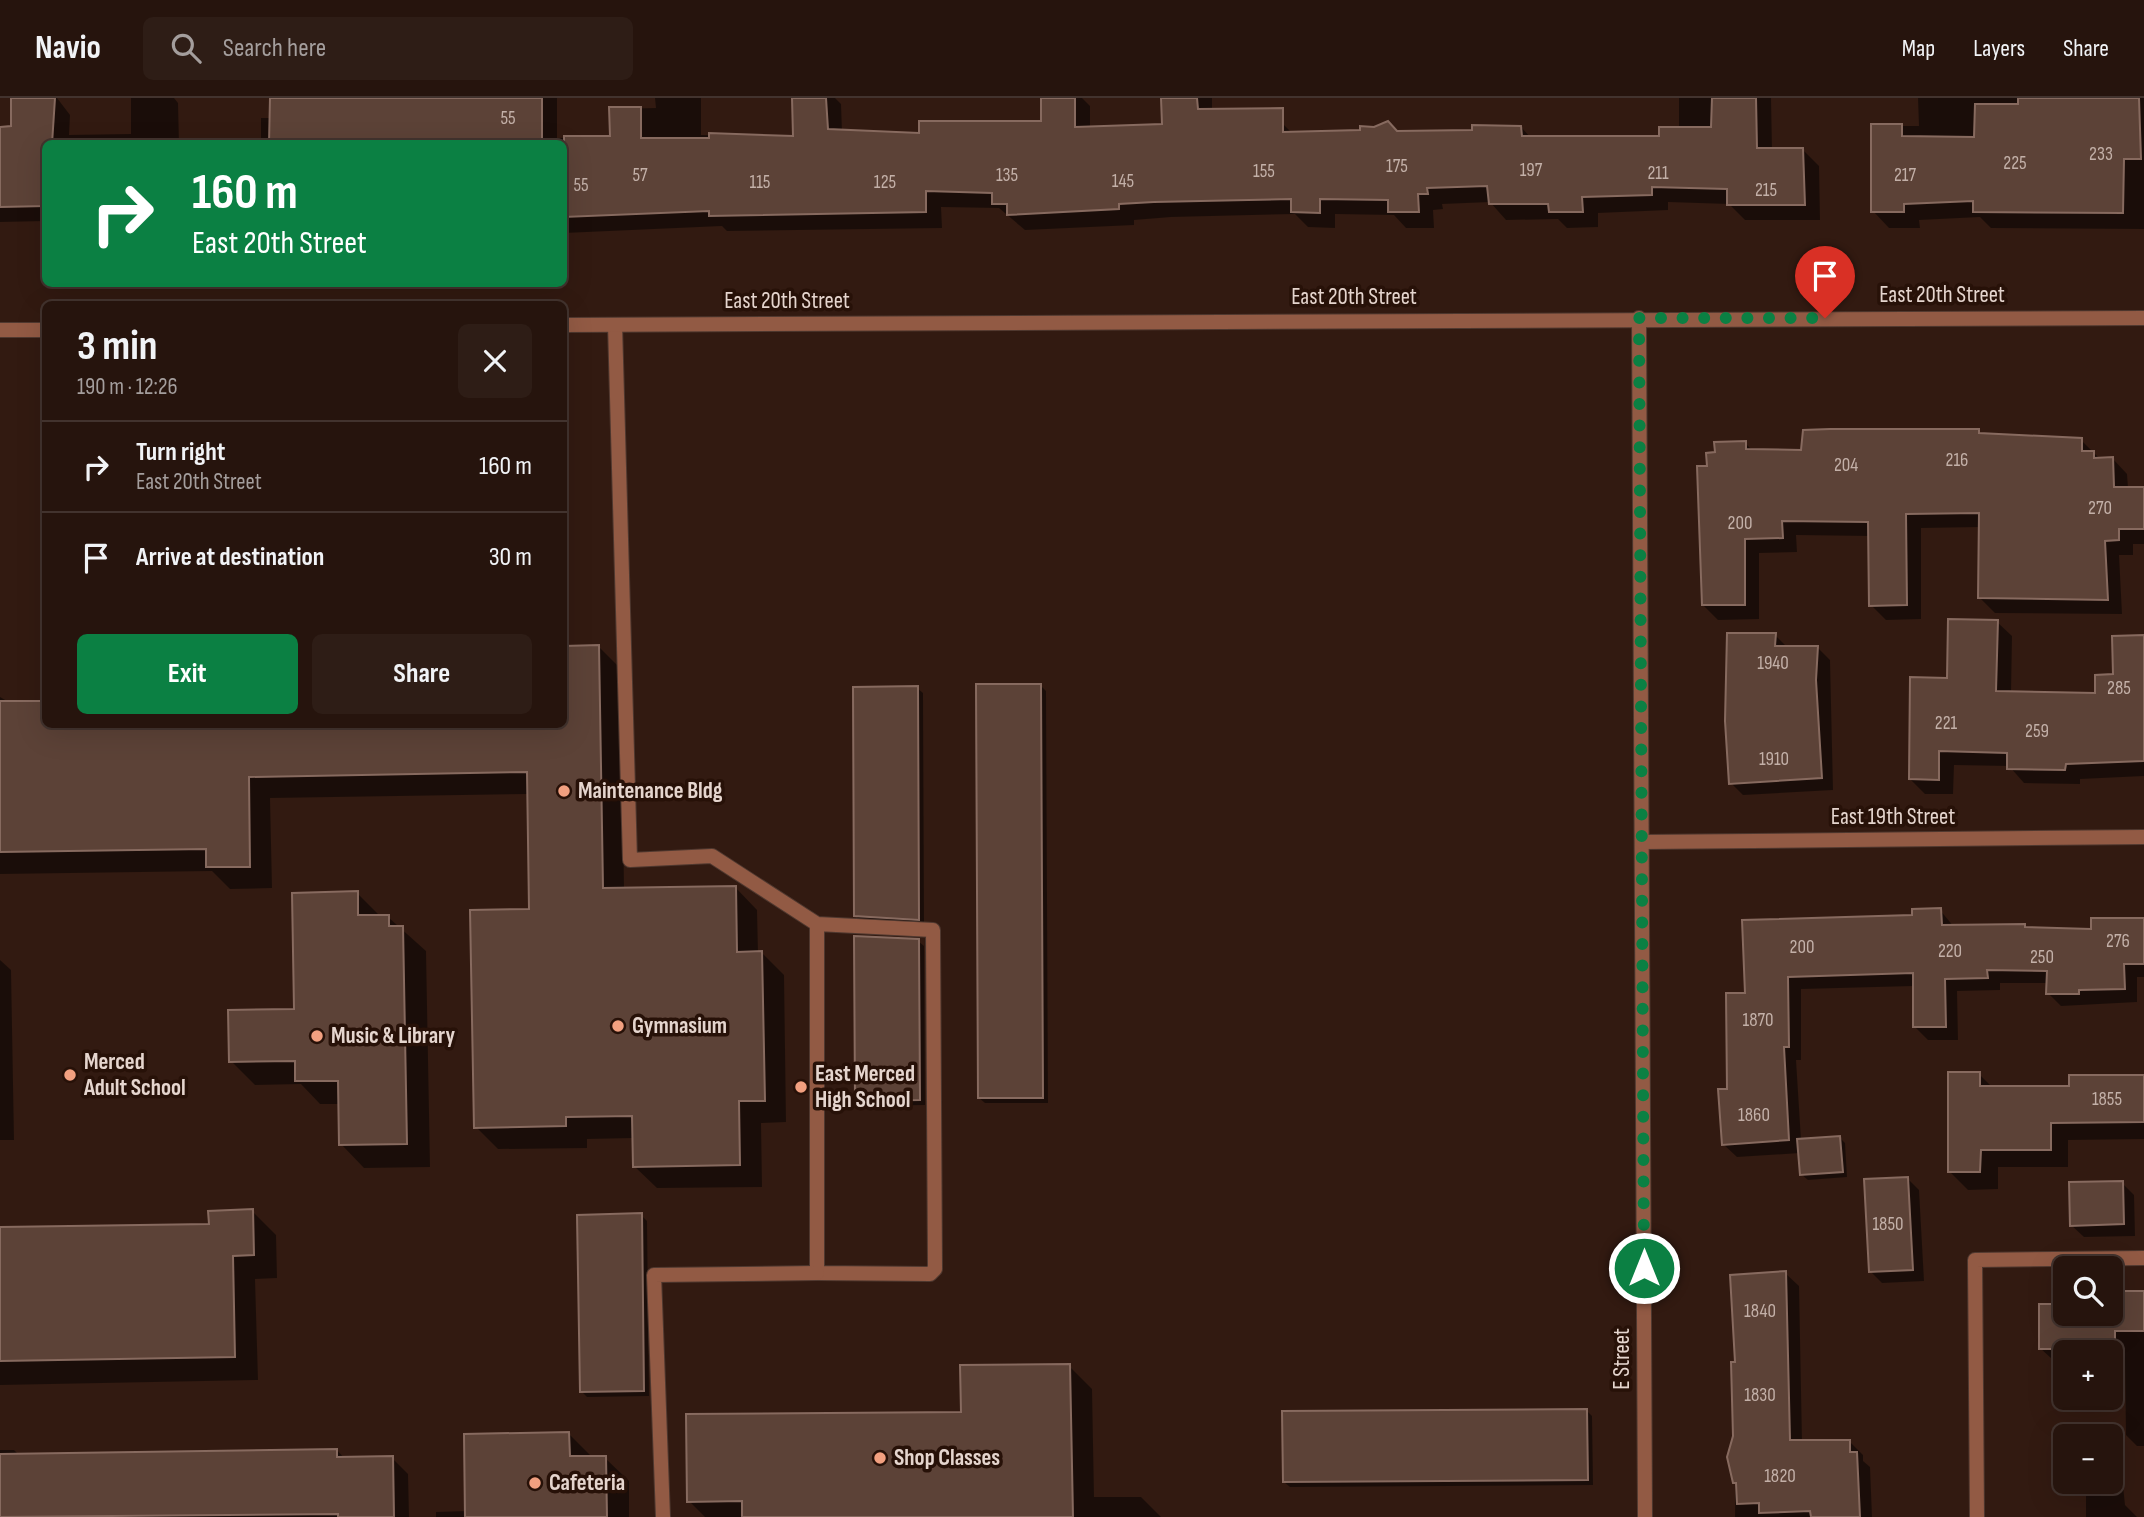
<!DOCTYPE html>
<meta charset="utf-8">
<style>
body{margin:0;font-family:"Sofia Sans Condensed",sans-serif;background:#2e1d16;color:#f1f3f6;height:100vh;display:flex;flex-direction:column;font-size:26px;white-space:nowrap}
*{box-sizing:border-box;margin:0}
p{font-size:23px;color:#a49e9d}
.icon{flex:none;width:38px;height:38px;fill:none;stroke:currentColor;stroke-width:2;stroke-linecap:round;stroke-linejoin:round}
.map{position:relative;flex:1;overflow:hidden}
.sheet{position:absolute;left:42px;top:203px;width:525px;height:427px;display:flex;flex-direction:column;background:#26140d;border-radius:10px;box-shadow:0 7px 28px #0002,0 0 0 2px #42332e}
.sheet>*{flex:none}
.top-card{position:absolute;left:42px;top:42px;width:525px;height:147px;border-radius:10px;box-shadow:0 7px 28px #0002,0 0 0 2px #42332e;background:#0b8043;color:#fff;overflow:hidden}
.buttons{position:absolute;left:2053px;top:1158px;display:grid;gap:14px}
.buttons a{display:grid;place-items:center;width:70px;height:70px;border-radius:10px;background:#26140d;box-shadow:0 7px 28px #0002,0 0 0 2px #42332e;font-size:35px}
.pin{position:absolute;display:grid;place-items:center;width:60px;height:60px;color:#fff;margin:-72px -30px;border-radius:50% 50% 50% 0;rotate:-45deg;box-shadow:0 0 7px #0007}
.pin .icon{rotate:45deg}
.me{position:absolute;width:77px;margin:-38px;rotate:0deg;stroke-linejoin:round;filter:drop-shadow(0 0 5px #0008)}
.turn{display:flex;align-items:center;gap:24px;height:147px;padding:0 35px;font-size:32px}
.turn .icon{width:91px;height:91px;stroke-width:2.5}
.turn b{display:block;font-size:49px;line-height:60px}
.round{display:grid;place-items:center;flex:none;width:74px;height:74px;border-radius:10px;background:#2e1d16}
.summary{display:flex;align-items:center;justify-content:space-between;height:119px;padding:0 35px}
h1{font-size:42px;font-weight:700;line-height:52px}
.button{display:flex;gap:14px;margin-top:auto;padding:14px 35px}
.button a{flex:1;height:80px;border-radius:10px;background:#0b8043;color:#fff;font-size:28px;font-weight:700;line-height:80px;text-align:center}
.button a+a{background:#2e1d16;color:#f1f3f6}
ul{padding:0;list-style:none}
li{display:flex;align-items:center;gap:21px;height:91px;padding:0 35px;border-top:2px solid #42332e}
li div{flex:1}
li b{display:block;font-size:26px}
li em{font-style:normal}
header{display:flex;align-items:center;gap:42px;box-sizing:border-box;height:98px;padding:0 35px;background:#26140d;border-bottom:2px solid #42332e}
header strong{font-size:33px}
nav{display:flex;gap:38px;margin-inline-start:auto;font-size:24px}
.search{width:490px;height:63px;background:#2e1d16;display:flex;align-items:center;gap:18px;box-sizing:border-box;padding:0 24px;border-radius:10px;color:#a49e9d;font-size:26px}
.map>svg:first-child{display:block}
</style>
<header>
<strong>Navio</strong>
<div class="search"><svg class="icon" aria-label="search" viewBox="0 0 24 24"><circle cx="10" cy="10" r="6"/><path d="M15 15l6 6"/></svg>Search here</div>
<nav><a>Map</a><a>Layers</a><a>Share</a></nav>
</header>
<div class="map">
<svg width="2144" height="1419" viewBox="0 0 2144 1419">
<rect width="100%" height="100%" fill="#321a11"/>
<!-- shadow -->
<g fill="#0007">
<polygon points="13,0 57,0 70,17 69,37 131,36 131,0 174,0 178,5 179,46 46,46 46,123 0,124 0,30 13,30"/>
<polygon points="272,0 557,0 557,40 611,39 611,11 656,10 655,0 701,0 701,37 794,40 794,0 835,0 841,6 842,34 921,37 1043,25 1043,0 1082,0 1090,8 1090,30 1163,27 1163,0 1212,0 1212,13 1282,25 1293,36 1403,41 1521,29 1531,40 1661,40 1679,31 1679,0 1771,0 1772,52 1803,52 1819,68 1820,122 1745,122 1729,106 1668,104 1668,112 1598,115 1598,129 1567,130 1558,121 1506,122 1490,104 1442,106 1443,111 1433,112 1434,130 1406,130 1394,117 1335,116 1335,130 1308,129 1295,116 1171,119 1134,122 1134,127 1025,132 999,110 941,109 942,130 727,133 722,128 564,135 564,46 261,46 261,20 271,20"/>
<polygon points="1918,0 2144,0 2144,131 1991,130 1980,119 1919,122 1920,130 1889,130 1873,113 1873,28 1919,28"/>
<polygon points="1978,333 1982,337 2081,342 2100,361 2113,361 2127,376 2128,390 2144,390 2144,446 2133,446 2133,457 2119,457 2122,516 1995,515 1980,500 1981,429 1921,430 1921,521 1886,522 1871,507 1870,438 1796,437 1797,454 1759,455 1759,521 1718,522 1703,507 1708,370 1745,345 1753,353 1803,353"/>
<polygon points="564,360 566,496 564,496"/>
<polygon points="1997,524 2012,538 2011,595 2097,597 2144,539 2144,678 2080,681 2080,686 2024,685 2009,668 1954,667 1953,696 1925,696 1910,681 1949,581"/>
<polygon points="1775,537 1787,549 1818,550 1830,562 1833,692 1743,697 1731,685"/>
<polygon points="599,549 621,571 624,791 735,789 757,812 758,855 762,855 784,877 786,1024 761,1025 762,1089 657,1090 634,1068 634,1040 587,1041 587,1050 498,1051 476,1029 531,813 529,696 270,700 272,790 230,791 212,773 0,776 0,599 46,626 564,626 564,550"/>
<polygon points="1040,587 1046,593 1048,1005 985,1005 979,1000"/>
<polygon points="917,590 923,595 924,826 861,823 856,818"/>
<polygon points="357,795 381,819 388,819 426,853 430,1069 364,1070 341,1046 340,1006 320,1006 301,986 255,987 231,963 296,913"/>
<polygon points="1940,812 1954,829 2025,828 2028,831 2093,832 2144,822 2144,879 2137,879 2137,904 2061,908 2048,895 2048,885 2000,885 2000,892 1957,893 1958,942 1928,942 1915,929 1914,888 1801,891 1801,962 1796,962 1801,1042 1839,1039 1845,1045 1847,1079 1808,1082 1802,1077 1800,1055 1737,1059 1723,1046 1729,992 1747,897 1914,819"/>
<polygon points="918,843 924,848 925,1007 862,1008 856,1002"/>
<polygon points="0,862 11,872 14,1042 0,1042"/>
<polygon points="1979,976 1993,990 2071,990 2144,979 2144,1041 2068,1042 2068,1069 1998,1069 1998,1091 1968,1092 1950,1074"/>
<polygon points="1907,1080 1919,1092 1924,1183 1882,1185 1870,1173"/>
<polygon points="2122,1085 2134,1097 2135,1138 2084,1139 2071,1127"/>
<polygon points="252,1113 276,1137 277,1180 255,1181 258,1282 0,1287 0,1131 211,1127"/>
<polygon points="641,1117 647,1123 649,1298 587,1299 581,1293"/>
<polygon points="1785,1175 1799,1188 1802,1344 1849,1343 1863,1357 1863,1363 1870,1369 1872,1419 1735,1419 1737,1265"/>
<polygon points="2144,1195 2144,1348 2137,1348 2126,1337 2125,1261 2110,1261 2110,1255 2065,1255 2065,1261 2052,1261 2040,1250 2065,1208 2065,1216 2110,1216"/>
<polygon points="1069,1268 1092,1291 1094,1399 1141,1399 1161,1419 705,1419 689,1403 962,1316"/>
<polygon points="1587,1313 1592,1318 1593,1387 1290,1389 1284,1384"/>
<polygon points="569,1336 593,1360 605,1360 629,1383 629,1419 436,1419 436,1414 467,1413"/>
<polygon points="2087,1336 2105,1336 2109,1339 2087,1339"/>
<polygon points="2110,1341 2119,1349 2125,1407 2137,1419 2086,1419 2086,1384 2110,1384"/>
<polygon points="0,1352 14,1352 20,1358 337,1352 345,1361 392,1360 408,1376 409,1419 0,1419"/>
</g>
<!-- building -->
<g fill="#5c4237" stroke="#876a5f" stroke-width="2">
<polygon points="11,0 55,0 52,46 46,46 46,108 0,109 0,29 11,28"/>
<polygon points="270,0 542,0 542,46 269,46"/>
<polygon points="792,0 826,0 828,31 919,35 919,23 1041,23 1041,0 1075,0 1075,29 1162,26 1161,0 1197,0 1198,11 1283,10 1283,34 1360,32 1360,28 1374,29 1388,23 1397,33 1472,32 1472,27 1521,28 1522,38 1659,38 1659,29 1711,29 1712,0 1756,0 1757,50 1803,50 1805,107 1727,107 1727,91 1652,89 1652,97 1582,99 1583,114 1549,114 1548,106 1489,106 1487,88 1427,90 1428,96 1418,96 1419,114 1388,114 1388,102 1320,101 1320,115 1291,114 1291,101 1154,104 1119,106 1119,111 1007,117 1007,106 992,106 992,95 926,93 926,114 709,118 709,113 564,119 564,38 610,38 609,9 641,9 641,40 709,40 709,35 793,38"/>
<polygon points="2018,0 2139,0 2141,61 2124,61 2123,115 1973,114 1973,103 1904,106 1904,114 1871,114 1871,26 1902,26 1902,38 1974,39 1975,6 2018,6"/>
<polygon points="1830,331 1979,331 1979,335 2082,340 2082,353 2094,353 2094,360 2113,359 2114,389 2144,389 2144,431 2119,431 2119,442 2105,443 2108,502 1978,500 1979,415 1906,416 1907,507 1869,508 1868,424 1782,423 1783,440 1745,441 1745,507 1702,507 1697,368 1707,368 1706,355 1715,354 1714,344 1746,343 1746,351 1801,352 1803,332"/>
<polygon points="1948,521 1998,522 1996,593 2095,595 2095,577 2113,576 2112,538 2144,537 2144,663 2066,666 2065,672 2007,671 2007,655 1939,653 1939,682 1909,681 1910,579 1947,580"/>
<polygon points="1727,535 1776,535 1775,548 1818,548 1816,582 1822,680 1729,686 1725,623"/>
<polygon points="599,547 603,790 736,788 737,854 762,853 765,1003 739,1003 740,1067 633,1069 632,1018 566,1019 566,1028 474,1030 470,812 529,811 527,674 249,679 250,769 206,769 206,751 0,754 0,603 46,603 46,626 564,626 564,548"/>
<polygon points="976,586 1041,586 1043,1000 978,1000"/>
<polygon points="918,588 919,822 854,818 853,589"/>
<polygon points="358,793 358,817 389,817 389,828 403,828 407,1046 339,1047 338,983 295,983 295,963 229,964 228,912 294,911 292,795"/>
<polygon points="1941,810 1942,827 2025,826 2025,829 2091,831 2091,820 2144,820 2144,866 2124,866 2125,891 2079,892 2079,896 2046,896 2047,873 1987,872 1988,880 1945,881 1946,929 1913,929 1913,875 1788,879 1789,949 1784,949 1789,1042 1722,1047 1718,991 1727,991 1726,895 1745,895 1742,822 1912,817 1912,811"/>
<polygon points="854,838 919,841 920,1002 855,1003"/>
<polygon points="1948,974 1980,974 1980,988 2069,988 2069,977 2144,977 2144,1024 2051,1025 2051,1052 1981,1052 1980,1074 1948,1074"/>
<polygon points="1840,1038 1843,1074 1800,1077 1797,1041"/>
<polygon points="1908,1079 1913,1172 1869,1174 1864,1081"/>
<polygon points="2123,1083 2124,1126 2070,1128 2069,1084"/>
<polygon points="253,1111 254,1157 233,1158 235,1259 0,1263 0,1129 209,1126 208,1113"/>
<polygon points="642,1115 644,1293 580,1294 577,1117"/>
<polygon points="1786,1173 1790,1342 1850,1342 1850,1354 1857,1354 1860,1419 1811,1419 1810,1413 1759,1415 1759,1405 1737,1406 1736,1385 1733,1385 1727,1359 1733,1338 1731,1264 1735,1264 1730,1177"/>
<polygon points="2111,1193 2144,1193 2144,1233 2115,1233 2115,1251 2039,1251 2039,1206 2065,1206 2065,1216 2110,1216"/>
<polygon points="1070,1266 1073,1419 742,1419 742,1403 687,1404 686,1316 961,1314 960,1267"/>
<polygon points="1587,1311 1588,1382 1283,1384 1282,1313"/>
<polygon points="569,1334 570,1358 606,1358 607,1419 465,1419 464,1336"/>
<polygon points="337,1351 337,1359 393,1358 394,1419 338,1419 338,1416 0,1419 0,1356"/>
</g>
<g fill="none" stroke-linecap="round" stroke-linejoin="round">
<defs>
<g id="service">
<polyline points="615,227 630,762 712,758 817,826 817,1175 930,1176 935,1171 933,832 817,826"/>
<polyline points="663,1419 654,1177 817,1175"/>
<polyline points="1977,1419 1975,1162 2144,1160"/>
</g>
<g id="minor">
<polyline points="1639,220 1645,1419"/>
<polyline points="564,227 2144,220"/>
<polyline points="0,232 46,232"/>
<polyline points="1642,744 2144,739"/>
</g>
</defs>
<!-- service casing -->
<use href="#service" stroke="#4f382f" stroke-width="16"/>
<!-- minor casing -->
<use href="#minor" stroke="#4f382f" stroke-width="16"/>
<!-- service -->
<use href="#service" stroke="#925a44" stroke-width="14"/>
<!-- minor -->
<use href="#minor" stroke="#925a44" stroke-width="14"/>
</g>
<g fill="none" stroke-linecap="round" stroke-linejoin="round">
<!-- route -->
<polyline stroke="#0b8043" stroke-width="12" stroke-dasharray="0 21.6" points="1644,1170 1639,220 1825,220"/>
</g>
<!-- markers -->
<g fill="#f2a080" stroke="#271108" stroke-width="2.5">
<circle cx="564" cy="693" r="7"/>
<circle cx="618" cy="928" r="7"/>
<circle cx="317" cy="938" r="7"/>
<circle cx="70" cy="977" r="7"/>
<circle cx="801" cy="989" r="7"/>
<circle cx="880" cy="1360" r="7"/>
<circle cx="535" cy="1385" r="7"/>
</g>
<g text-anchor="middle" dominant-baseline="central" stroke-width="7" stroke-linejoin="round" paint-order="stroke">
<!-- number labels -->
<g font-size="19" fill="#c3b0a8">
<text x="508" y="20">55</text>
<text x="2101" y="56">233</text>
<text x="2015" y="65">225</text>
<text x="1397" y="68">175</text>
<text x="1531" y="72">197</text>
<text x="1264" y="73">155</text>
<text x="1658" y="75">211</text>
<text x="640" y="77">57</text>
<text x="1007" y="77">135</text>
<text x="1905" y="77">217</text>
<text x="1123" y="83">145</text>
<text x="760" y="84">115</text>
<text x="885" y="84">125</text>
<text x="581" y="87">55</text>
<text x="1766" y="92">215</text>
<text x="1957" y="362">216</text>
<text x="1846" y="367">204</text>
<text x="2100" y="410">270</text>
<text x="1740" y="425">200</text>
<text x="1773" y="565">1940</text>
<text x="2119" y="590">285</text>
<text x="1946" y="625">221</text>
<text x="2037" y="633">259</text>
<text x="1774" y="661">1910</text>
<text x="2118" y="843">276</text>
<text x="1802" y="849">200</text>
<text x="1950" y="853">220</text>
<text x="2042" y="859">250</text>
<text x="1758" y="922">1870</text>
<text x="2107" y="1001">1855</text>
<text x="1754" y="1017">1860</text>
<text x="1888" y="1126">1850</text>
<text x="1760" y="1213">1840</text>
<text x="1760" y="1297">1830</text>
<text x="1780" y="1378">1820</text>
</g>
<!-- street labels -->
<g font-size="23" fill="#e5d5ce" stroke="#271108">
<text x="1942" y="197">East 20th Street</text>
<text x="1354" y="199">East 20th Street</text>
<text x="787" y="203">East 20th Street</text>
<text x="1893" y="719">East 19th Street</text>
<text transform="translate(1622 1261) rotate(-90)">E Street</text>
</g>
<!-- poi labels -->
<g font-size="23" font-weight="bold" fill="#e5d5ce" stroke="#271108" text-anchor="start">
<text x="578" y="693">Maintenance Bldg</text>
<text x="632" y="928">Gymnasium</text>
<text x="331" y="938">Music &amp; Library</text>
<text x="84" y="964">Merced<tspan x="84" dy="26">Adult School</tspan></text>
<text x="815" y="976">East Merced<tspan x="815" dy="26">High School</tspan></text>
<text x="894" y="1360">Shop Classes</text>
<text x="549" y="1385">Cafeteria</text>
</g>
</g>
</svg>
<div class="buttons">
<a><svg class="icon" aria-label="search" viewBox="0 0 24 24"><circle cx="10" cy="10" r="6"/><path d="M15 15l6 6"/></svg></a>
<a>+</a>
<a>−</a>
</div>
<div class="pin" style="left:1825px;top:220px;background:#d93025"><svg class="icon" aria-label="arrive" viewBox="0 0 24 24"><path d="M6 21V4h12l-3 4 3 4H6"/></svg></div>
<svg class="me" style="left:1644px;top:1170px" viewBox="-20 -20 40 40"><circle r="17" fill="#0b8043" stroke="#fff" stroke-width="3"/><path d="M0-11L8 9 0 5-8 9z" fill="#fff"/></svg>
<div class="top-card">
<div class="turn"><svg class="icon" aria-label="right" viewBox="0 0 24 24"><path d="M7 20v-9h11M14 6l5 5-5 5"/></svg><div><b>160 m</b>East 20th Street</div></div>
</div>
<section class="sheet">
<div class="summary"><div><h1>3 min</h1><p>190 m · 12:26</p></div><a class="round"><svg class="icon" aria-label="close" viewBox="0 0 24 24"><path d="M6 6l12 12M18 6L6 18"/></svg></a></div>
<ul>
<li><svg class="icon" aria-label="right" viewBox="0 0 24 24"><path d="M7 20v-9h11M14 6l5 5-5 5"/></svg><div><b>Turn right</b><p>East 20th Street</p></div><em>160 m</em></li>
<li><svg class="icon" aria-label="arrive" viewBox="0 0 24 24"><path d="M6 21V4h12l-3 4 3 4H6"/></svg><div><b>Arrive at destination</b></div><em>30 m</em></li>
</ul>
<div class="button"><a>Exit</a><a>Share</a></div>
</section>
</div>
